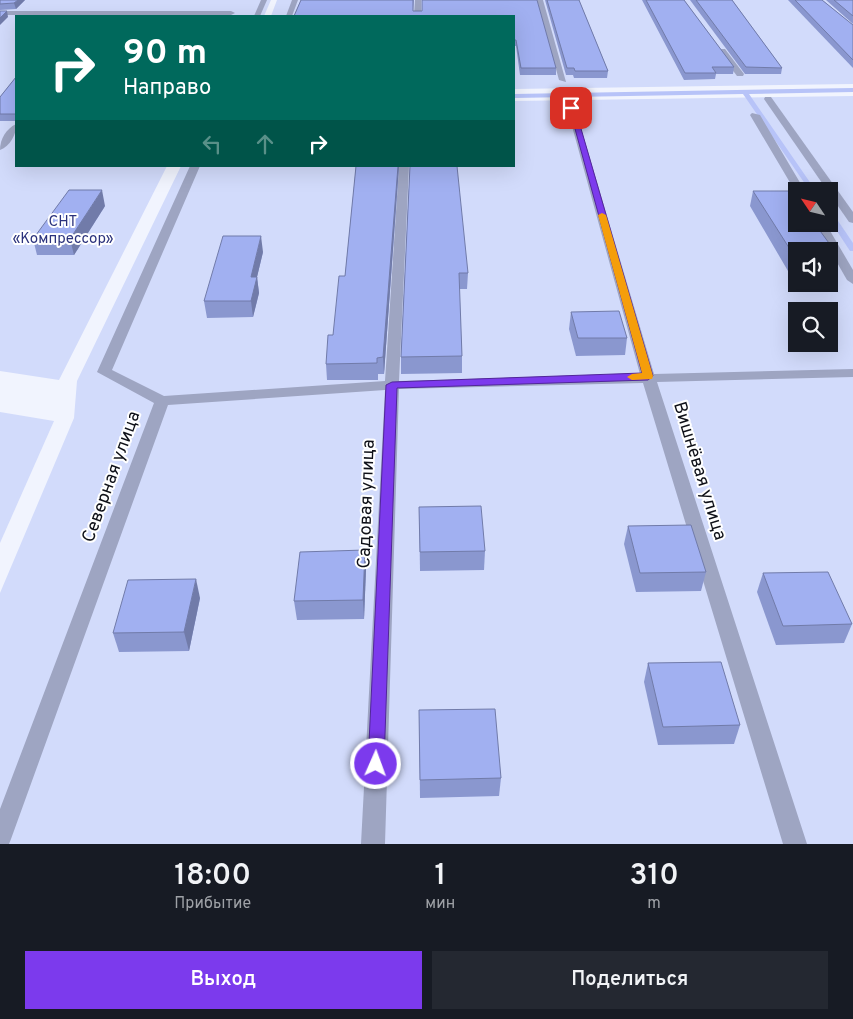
<!DOCTYPE html>
<html lang="ru">
<meta charset="utf-8">
<style>
body{margin:0;font-family:Overpass,sans-serif;background:#242831;color:#f1f3f6;height:100vh;display:flex;flex-direction:column;font-size:19px;white-space:nowrap}
*{box-sizing:border-box;margin:0}
p{font-size:16px;color:#9ea1a6}
.icon{flex:none;width:28px;height:28px;fill:none;stroke:currentColor;stroke-width:2;stroke-linecap:round;stroke-linejoin:round}
.map{position:relative;height:844px;overflow:hidden}
.side{display:flex;flex-direction:column;background:#171b24;flex:1}
.side>*{flex:none}
.top-card{position:absolute;left:15px;top:15px;width:500px;height:152px;border-radius:0px;box-shadow:0 5px 20px #0002;background:#00695c;color:#fff;overflow:hidden}
.needle{width:32px;rotate:305deg}
.controls{position:absolute;left:788px;top:182px;display:grid;gap:10px}
.controls a{display:grid;place-items:center;width:50px;height:50px;border-radius:0px;background:#171b24;box-shadow:0 5px 20px #0002;font-size:25px}
.pin{position:absolute;display:grid;place-items:center;width:42px;height:42px;color:#fff;margin:-21px;border-radius:10px;box-shadow:0 2px 8px #0006}
.me{position:absolute;width:55px;margin:-28px;rotate:2deg;stroke-linejoin:round;filter:drop-shadow(0 0 4px #0008)}
.turn{display:flex;align-items:center;gap:18px;height:105px;padding:0 25px;font-size:22px}
.turn .icon{width:65px;height:65px;stroke-width:2.5}
.turn b{display:block;font-size:35px;line-height:42px}
.lanes{display:flex;align-items:center;height:48px;padding:0 25px;background:#0003;justify-content:center;gap:25px;direction:ltr}
.lanes .off{opacity:.35}
.eta{display:flex;justify-content:space-evenly;align-items:center;height:85px;text-align:center}
.eta b{font-size:30px;font-weight:600;line-height:35px}
.action{display:flex;gap:10px;margin-top:auto;padding:10px 25px}
.action a{flex:1;height:58px;border-radius:0px;background:#7c3aed;color:#fff;font-size:20px;font-weight:600;line-height:58px;text-align:center}
.action a+a{background:#242831;color:#f1f3f6}
.map>svg:first-child{display:block}
</style>
<div class="map">
<svg width="853" height="844" viewBox="0 0 853 844">
<rect width="100%" height="100%" fill="#f1f4fe"/>
<!-- green -->
<g fill="#d2dbfb" fill-rule="evenodd">
<polygon points="0,0 271,0 264,16 16,16 16,166 167,166 59,380 0,371"/>
<polygon points="277,0 853,0 853,84 514,89 514,16 271,16"/>
<path d="M853,96V844H0V593L74,418L77,381L181,166H514V101ZM796,191H829V224H796ZM796,251H829V284H796ZM796,311H829V344H796Z"/>
<polygon points="0,412 54,421 0,543"/>
</g>
<g fill="none" stroke-linecap="round" stroke-linejoin="round">
<!-- stream -->
<g fill="#b7c3f8" fill-rule="evenodd">
<polygon points="853,88 853,92 749,94 816,191 810,191 743,94 514,98 514,94"/>
<polygon points="829,212 832,212 853,243 853,251 850,251 829,219"/>
</g>
<!-- minor -->
<g fill="#9ea5c2" fill-rule="evenodd">
<polygon points="261,0 267,0 260,16 254,16"/>
<polygon points="292,0 298,0 292,16 286,16"/>
<polygon points="415,0 421,0 421,16 414,16"/>
<polygon points="537,0 543,0 566,82 559,80"/>
<polygon points="0,11 231,11 235,13 231,15 0,15"/>
<polygon points="719,49 725,49 744,74 743,76 737,76 718,51"/>
<polygon points="765,97 771,97 853,212 853,223 849,222 764,99"/>
<polygon points="571,105 575,108 654,374 853,369 853,377 657,382 807,844 783,844 643,383 399,389 385,844 361,844 385,390 168,405 11,839 9,844 0,844 0,809 154,403 97,372 190,166 200,166 112,370 164,396 385,381 399,166 409,166 399,381 640,374 567,108"/>
<polygon points="752,113 760,115 805,191 796,191 796,193 795,191 750,115"/>
<path d="M16,124C17,134 10,146 0,150C0,139 6,129 16,124Z"/>
<polygon points="815,224 826,224 853,270 853,284 847,280"/>
</g>
</g>
<!-- wall -->
<g fill="#8a97cf">
<polygon points="0,0 25,0 16,9 0,10"/>
<polygon points="301,0 414,0 413,11 422,11 537,0 556,68 556,75 520,75 516,46 514,46 514,16 294,16"/>
<polygon points="545,0 579,0 608,71 607,78 574,78 573,75 566,75"/>
<polygon points="642,0 684,0 734,67 733,74 716,74 715,79 684,80"/>
<polygon points="690,0 732,0 782,68 781,74 745,74"/>
<polygon points="788,0 822,0 853,25 853,68"/>
<polygon points="826,0 853,0 853,24"/>
<polygon points="16,77 16,121 0,121 0,97"/>
<polygon points="356,166 399,166 384,374 378,374 378,380 327,380 326,364 333,335 345,276"/>
<polygon points="410,166 468,273 467,289 459,289 462,356 462,373 401,374 401,357"/>
<polygon points="753,191 837,254 832,270 829,270 829,251 796,251 796,270 788,271 750,206"/>
<polygon points="105,206 74,255 37,255 33,239"/>
<polygon points="263,252 257,277 259,293 253,317 207,318 204,301"/>
<polygon points="571,312 627,338 625,355 576,356 569,329"/>
<polygon points="419,507 485,551 484,570 420,571"/>
<polygon points="628,526 706,572 701,591 636,592 624,544"/>
<polygon points="365,550 366,569 364,619 297,620 294,601"/>
<polygon points="763,573 852,624 844,643 776,645 757,592"/>
<polygon points="200,598 189,651 119,652 113,633"/>
<polygon points="648,663 740,725 734,744 658,745 644,682"/>
<polygon points="419,710 501,778 499,796 420,798"/>
</g>
<!-- shaded-wall -->
<g fill="#717ba9">
<polygon points="18,0 25,0 16,9 14,3"/>
<polygon points="7,11 8,17 0,25 0,18"/>
<polygon points="398,166 399,166 384,374 383,357"/>
<polygon points="102,190 105,206 74,255 70,239"/>
<polygon points="261,236 263,252 257,277 259,293 253,317 251,301 251,277"/>
<polygon points="365,550 366,569 364,619 363,600"/>
<polygon points="196,579 200,598 189,651 184,632"/>
</g>
<!-- building -->
<g fill="#a1b0f1" stroke="#717ba9">
<polygon points="0,0 18,0 14,3 0,4"/>
<polygon points="301,0 413,0 413,11 422,11 422,0 537,0 556,68 521,68 516,40 514,40 514,16 294,16"/>
<polygon points="547,0 579,0 608,71 575,71 574,68 567,68"/>
<polygon points="646,0 684,0 734,67 712,67 716,73 685,73"/>
<polygon points="696,0 732,0 782,68 746,67"/>
<polygon points="795,0 822,0 853,25 853,60"/>
<polygon points="834,0 853,0 853,16"/>
<polygon points="0,11 7,11 0,18"/>
<polygon points="16,77 16,114 0,114 0,97"/>
<polygon points="356,166 398,166 383,357 377,358 377,363 326,364 328,335 333,335 339,276 345,276"/>
<polygon points="410,166 457,166 468,273 459,273 462,356 401,357"/>
<polygon points="69,190 102,190 70,239 33,239"/>
<polygon points="753,191 792,191 796,196 796,224 815,224 837,254 829,254 829,251 796,251 796,254 793,254"/>
<polygon points="223,236 261,236 251,277 257,277 251,301 204,301"/>
<polygon points="619,311 627,338 578,338 571,312"/>
<polygon points="481,506 485,551 420,552 419,507"/>
<polygon points="691,525 706,572 640,573 628,526"/>
<polygon points="365,550 363,600 294,601 300,552"/>
<polygon points="828,572 852,624 783,626 763,573"/>
<polygon points="196,579 184,632 113,633 128,580"/>
<polygon points="721,662 740,725 663,727 648,663"/>
<polygon points="495,709 501,778 420,780 419,710"/>
</g>
<!-- route -->
<polygon fill="#7c3aed" stroke="#51269a" points="569,107 575,108 653,376 648,380 397,388 384,764 382,769 376,772 370,769 368,764 386,385 392,382 642,373"/>
<!-- slow -->
<polygon fill="#f59e0b" points="602,213 606,215 653,376 652,379 632,380 627,377 632,374 642,373 598,215"/>
<g text-anchor="middle" dominant-baseline="central" stroke-width="4" stroke-linejoin="round" paint-order="stroke">
<!-- far-park labels -->
<g font-size="15" fill="#2b327c" stroke="#fff">
<text x="63" y="222">СНТ<tspan x="63" dy="17">«Компрессор»</tspan></text>
</g>
<!-- street labels -->
<g font-size="18" fill="#0e1018" stroke="#fff">
<text transform="translate(699 471) rotate(73)">Вишнёвая улица</text>
<text transform="translate(112 477) rotate(-70)">Северная улица</text>
<text transform="translate(367 504) rotate(-88)">Садовая улица</text>
</g>
</g>
</svg>
<div class="controls">
<a><svg class="needle" viewBox="-14 -14 28 28"><path d="M0-13l5 13h-10z" fill="#e53935"/><path d="M0 13l5-13h-10z" fill="#9ea1a6"/></svg></a>
<a><svg class="icon" aria-label="sound" viewBox="0 0 24 24"><path d="M4 9h4l5-4v14l-5-4H4zM17 9q2 3 0 6"/></svg></a>
<a><svg class="icon" aria-label="search" viewBox="0 0 24 24"><circle cx="10" cy="10" r="6"/><path d="M15 15l6 6"/></svg></a>
</div>
<div class="pin" style="left:571px;top:108px;background:#d93025"><svg class="icon" aria-label="arrive" viewBox="0 0 24 24"><path d="M6 21V4h12l-3 4 3 4H6"/></svg></div>
<svg class="me" style="left:376px;top:764px" viewBox="-20 -20 40 40"><circle r="17" fill="#7c3aed" stroke="#fff" stroke-width="3"/><path d="M0-11L8 9 0 5-8 9z" fill="#fff"/></svg>
<div class="top-card">
<div class="turn"><svg class="icon" aria-label="right" viewBox="0 0 24 24"><path d="M7 20v-9h11M14 6l5 5-5 5"/></svg><div><b>90 m</b>Направо</div></div>
<div class="lanes"><svg class="icon off" aria-label="left" viewBox="0 0 24 24"><path d="M17 20v-9H6M10 6l-5 5 5 5"/></svg><svg class="icon off" aria-label="ahead" viewBox="0 0 24 24"><path d="M12 20V5M6 11l6-6 6 6"/></svg><svg class="icon" aria-label="right" viewBox="0 0 24 24"><path d="M7 20v-9h11M14 6l5 5-5 5"/></svg></div>
</div>
</div>
<section class="side">
<div class="eta">
<div><b>18:00</b><p>Прибытие</p></div>
<div><b>1</b><p>мин</p></div>
<div><b>310</b><p>m</p></div>
</div>
<div class="action"><a>Выход</a><a>Поделиться</a></div>
</section>
